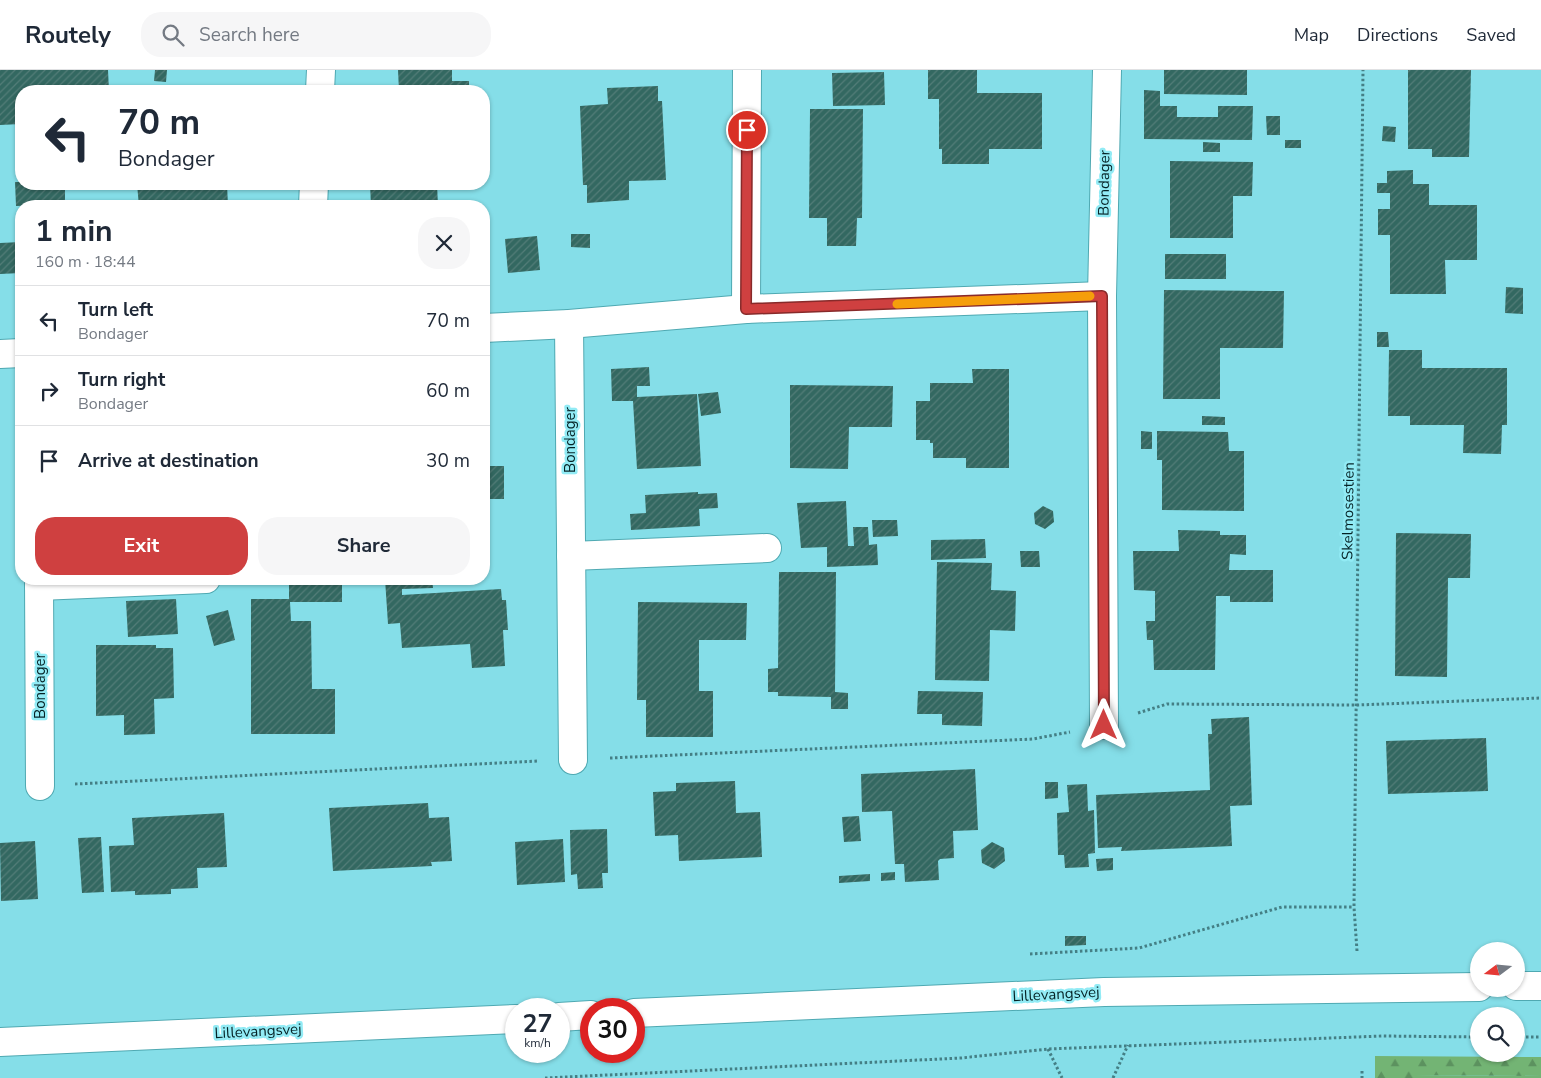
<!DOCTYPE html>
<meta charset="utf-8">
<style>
body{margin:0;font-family:"Nunito Sans",sans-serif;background:#f6f6f7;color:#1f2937;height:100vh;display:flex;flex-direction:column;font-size:19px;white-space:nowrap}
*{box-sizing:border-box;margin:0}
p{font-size:16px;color:#747a83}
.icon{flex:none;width:28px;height:28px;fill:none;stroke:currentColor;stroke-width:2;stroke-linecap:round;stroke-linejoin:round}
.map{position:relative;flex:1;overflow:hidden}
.panel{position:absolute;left:15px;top:130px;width:475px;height:385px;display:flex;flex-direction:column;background:#fff;border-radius:20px;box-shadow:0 1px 4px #0004}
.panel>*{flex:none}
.hud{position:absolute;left:15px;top:15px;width:475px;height:105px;border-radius:20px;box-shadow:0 1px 4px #0004;background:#fff;color:#1f2937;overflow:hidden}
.needle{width:32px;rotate:254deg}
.fabs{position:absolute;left:1470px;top:872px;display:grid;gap:10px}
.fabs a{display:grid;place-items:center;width:55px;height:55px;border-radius:50%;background:#fff;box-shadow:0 1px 4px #0004;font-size:25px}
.speed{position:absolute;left:505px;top:928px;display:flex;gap:10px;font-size:25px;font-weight:700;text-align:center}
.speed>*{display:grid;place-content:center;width:65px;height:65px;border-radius:50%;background:#fff;box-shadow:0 1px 4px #0004;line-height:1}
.speed small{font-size:12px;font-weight:400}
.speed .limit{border:8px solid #d22;background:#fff;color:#111}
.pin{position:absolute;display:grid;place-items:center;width:42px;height:42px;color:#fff;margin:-21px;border:2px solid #fff;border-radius:50%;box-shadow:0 1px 5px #0007}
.me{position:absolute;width:55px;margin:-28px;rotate:0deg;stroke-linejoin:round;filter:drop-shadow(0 0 4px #0008)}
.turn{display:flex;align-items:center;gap:18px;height:105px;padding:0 20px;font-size:22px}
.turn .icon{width:65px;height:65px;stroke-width:2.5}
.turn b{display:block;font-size:35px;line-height:42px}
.round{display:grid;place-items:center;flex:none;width:52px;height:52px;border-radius:20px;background:#f6f6f7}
.overview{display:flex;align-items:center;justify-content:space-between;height:85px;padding:0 20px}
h1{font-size:30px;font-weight:700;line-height:38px}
.action{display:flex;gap:10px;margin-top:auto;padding:10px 20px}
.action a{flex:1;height:58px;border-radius:20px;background:#cf4040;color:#fff;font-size:20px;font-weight:700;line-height:58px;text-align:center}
.action a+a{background:#f6f6f7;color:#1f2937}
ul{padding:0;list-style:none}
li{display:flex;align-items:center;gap:15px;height:70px;padding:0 20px;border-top:1px solid #e0e1e3}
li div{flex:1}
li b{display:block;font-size:19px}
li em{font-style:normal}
header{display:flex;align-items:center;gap:30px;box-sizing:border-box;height:70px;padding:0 25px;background:#fff;border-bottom:1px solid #e0e1e3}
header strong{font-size:24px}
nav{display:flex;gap:28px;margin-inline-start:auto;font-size:18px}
.search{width:350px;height:45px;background:#f6f6f7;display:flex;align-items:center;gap:12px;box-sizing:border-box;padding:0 18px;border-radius:20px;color:#747a83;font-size:19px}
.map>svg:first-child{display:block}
</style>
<header>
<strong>Routely</strong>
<div class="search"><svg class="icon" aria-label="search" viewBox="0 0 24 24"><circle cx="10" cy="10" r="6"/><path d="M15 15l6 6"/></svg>Search here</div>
<nav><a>Map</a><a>Directions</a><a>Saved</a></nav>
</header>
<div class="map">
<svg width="1541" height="1008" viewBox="0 0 1541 1008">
<defs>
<pattern id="forest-firs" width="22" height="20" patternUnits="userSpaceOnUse" patternTransform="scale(1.25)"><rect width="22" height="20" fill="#73b474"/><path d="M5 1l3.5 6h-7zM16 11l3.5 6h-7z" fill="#5c925f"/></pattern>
<pattern id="building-hatch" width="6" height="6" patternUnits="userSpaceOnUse" patternTransform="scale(1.25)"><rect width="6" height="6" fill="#336861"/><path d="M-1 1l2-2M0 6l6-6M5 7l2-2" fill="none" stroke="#537d78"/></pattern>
</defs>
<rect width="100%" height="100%" fill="#85dee8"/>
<!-- green -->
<polygon fill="#73b474" points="1415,1005 1541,1006 1541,1008 1415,1008"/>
<!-- forest -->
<polygon fill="url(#forest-firs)" points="1375,986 1541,987 1541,1006 1416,1005 1415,1008 1375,1008"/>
<!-- building -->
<g fill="url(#building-hatch)">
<polygon points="0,0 108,0 109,21 21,21 21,54 0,55"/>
<polygon points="155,0 167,0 166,12 154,11"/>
<polygon points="398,0 452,0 452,11 469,11 469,21 399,21"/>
<polygon points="928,0 977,0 977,23 1042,23 1042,79 989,79 989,94 942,94 942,79 939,79 939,29 928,29"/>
<polygon points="1164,0 1247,0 1247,25 1164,24"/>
<polygon points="1408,0 1471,0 1469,87 1432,87 1432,79 1408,79"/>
<polygon points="884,2 885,35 833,36 832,3"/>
<polygon points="658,16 658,31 662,31 666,110 629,111 629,130 587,133 587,115 583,115 580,36 608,34 607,18"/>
<polygon points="1144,20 1160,21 1160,36 1177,36 1177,47 1218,47 1218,36 1253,36 1252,70 1144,69"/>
<polygon points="810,39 863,39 862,148 857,148 856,176 827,176 827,148 809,148"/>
<polygon points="1266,46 1280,46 1280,65 1267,65"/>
<polygon points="1383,56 1396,57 1395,72 1382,71"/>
<rect x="1285" y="70" width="16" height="8"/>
<polygon points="1203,72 1220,73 1220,82 1203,82"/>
<polygon points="1170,91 1253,92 1252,126 1233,126 1233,168 1170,168"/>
<polygon points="1413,100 1413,114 1429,114 1429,135 1477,135 1477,190 1445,190 1446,224 1390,224 1390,165 1378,165 1378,139 1390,139 1390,123 1377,123 1377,113 1387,113 1387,101"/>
<polygon points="15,112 21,112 21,114 65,114 65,134 16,136"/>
<polygon points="137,114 160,114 161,117 182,116 182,114 227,114 228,136 139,136"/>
<polygon points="370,114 437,114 438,136 371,136"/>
<polygon points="571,164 590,164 590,178 571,177"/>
<polygon points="537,166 540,200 508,203 505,169"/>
<polygon points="21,172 21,203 0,204 0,173"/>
<rect x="1165" y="184" width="61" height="25"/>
<polygon points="1506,217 1523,218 1523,244 1505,243"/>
<polygon points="1164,220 1284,221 1283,278 1220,278 1220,329 1163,329"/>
<polygon points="1377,262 1388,262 1389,277 1377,277"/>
<polygon points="1389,280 1422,280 1422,298 1507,298 1507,355 1502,355 1501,384 1463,383 1464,355 1410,355 1410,346 1388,346"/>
<polygon points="649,297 650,316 637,316 637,327 697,324 701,396 637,399 633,331 612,331 611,299"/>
<polygon points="972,299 1009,299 1009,398 966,398 966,388 933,388 933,373 930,373 930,370 916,370 916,331 930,331 930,313 973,313"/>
<polygon points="790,315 893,316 892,357 849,357 848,399 790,398"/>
<polygon points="718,322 721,343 701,346 698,324"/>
<polygon points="1202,346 1225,347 1225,355 1202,355"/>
<polygon points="1141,361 1152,362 1152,379 1141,379"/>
<polygon points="1157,361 1228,362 1229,381 1244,381 1244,441 1162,440 1162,390 1157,390"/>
<rect x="484" y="396" width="20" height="33"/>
<polygon points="698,422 698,424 717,423 718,438 699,439 700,456 631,460 630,444 646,443 645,425"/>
<polygon points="846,431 848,476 854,476 853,457 868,457 869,475 877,474 878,495 827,497 827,477 801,478 797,433"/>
<polygon points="1043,436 1053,441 1054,452 1045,459 1035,454 1034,443"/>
<polygon points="872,450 897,450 898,466 873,467"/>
<polygon points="1178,460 1220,461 1220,465 1246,465 1246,485 1230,484 1229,500 1273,500 1273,532 1230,532 1230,526 1216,526 1215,600 1154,600 1153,570 1147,570 1146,551 1155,551 1155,521 1134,520 1133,481 1179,481"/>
<polygon points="1396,463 1471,464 1470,508 1448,508 1447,607 1395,606"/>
<polygon points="489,465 490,489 484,490 484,466"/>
<polygon points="985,469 986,488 931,490 931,470"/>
<polygon points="1020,481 1039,481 1040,497 1021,497"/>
<polygon points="937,492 992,493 991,520 1016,521 1015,561 990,560 989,611 935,610"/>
<polygon points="779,502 836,502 835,622 848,623 848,639 831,639 831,627 778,626 778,622 768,622 768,599 778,598"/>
<polygon points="289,509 342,509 342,532 290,532 291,551 311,551 312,619 335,619 335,664 251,664 251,529 289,529"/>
<polygon points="385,509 432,509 433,518 402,519 402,525 501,519 502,530 506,530 508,560 503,560 505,596 472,598 470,574 402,578 400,553 388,554"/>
<polygon points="176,529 178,564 128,567 126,531"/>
<polygon points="638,532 747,533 746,570 699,570 699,621 713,621 713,667 646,667 646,630 637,630"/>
<polygon points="228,540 235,570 214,576 206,546"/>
<polygon points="96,575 156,575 156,578 173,578 174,628 154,629 155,664 124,665 124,645 96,646"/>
<polygon points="918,621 983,622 982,656 942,655 942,644 917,644"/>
<polygon points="1249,647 1252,735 1230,736 1232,776 1121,781 1122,777 1098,778 1096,725 1210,720 1208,664 1212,664 1211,649"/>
<polygon points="1486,668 1488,721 1388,724 1386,671"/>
<polygon points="975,699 978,760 953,761 954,788 940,789 938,791 939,810 905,812 904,794 895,794 892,741 862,742 861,704"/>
<polygon points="735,711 736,743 760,742 762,787 679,791 678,765 655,766 653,722 676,721 676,713"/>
<polygon points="1045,712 1058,712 1058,728 1045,729"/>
<polygon points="1087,714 1088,741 1094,740 1095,783 1088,784 1089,797 1065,798 1064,785 1058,785 1057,743 1069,742 1067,715"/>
<polygon points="428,733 429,748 449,747 452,791 431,792 432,796 333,801 329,738"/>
<polygon points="224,743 227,797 197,798 198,818 171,819 171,824 135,825 135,821 111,822 109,776 134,775 132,748"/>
<polygon points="859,746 861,771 844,772 842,747"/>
<polygon points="607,759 608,803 602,803 603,818 578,819 577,804 571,805 570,760"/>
<polygon points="101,767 104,822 82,823 78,768"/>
<polygon points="563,769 565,812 517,815 515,772"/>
<polygon points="35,771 38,829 1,831 0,773"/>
<polygon points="992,772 1004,778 1005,791 994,799 982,793 981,780"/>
<polygon points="1113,788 1113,800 1097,801 1096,789"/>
<polygon points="895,802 895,810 881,811 881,803"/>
<polygon points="870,804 870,811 839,813 839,806"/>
<polygon points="1065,866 1086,866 1086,875 1065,876"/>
</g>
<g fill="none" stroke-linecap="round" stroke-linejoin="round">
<defs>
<g id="street">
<polyline points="320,21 321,0"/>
<polyline points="313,136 314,114"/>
<polyline points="746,239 747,0"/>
<polyline points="569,254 573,690"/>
<polyline points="484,258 569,254 746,239 1102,226"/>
<polyline points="0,284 21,283"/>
<polyline points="571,486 767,478"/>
<polyline points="39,509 40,716"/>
<polyline points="39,516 206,509"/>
<polyline points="1104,655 1102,226 1107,0"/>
</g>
<g id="secondary">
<polyline points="1516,916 1541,916"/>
<polyline points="634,943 1104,922 1479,917"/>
<polyline points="559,947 591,945"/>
<polyline points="0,972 516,949"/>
</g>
</defs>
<!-- street casing -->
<use href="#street" stroke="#4fa9b2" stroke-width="30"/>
<!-- secondary casing -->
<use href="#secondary" stroke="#4fa9b2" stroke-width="30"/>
<!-- path -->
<g stroke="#447f85" stroke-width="3" stroke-dasharray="2.5 2.5" stroke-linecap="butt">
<polyline points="1138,643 1167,634 1357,635 1541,628"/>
<polyline points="610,688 1033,669 1070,662"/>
<polyline points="75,714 538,691"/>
<polyline points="1357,881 1354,837 1363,0"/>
<polyline points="1030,884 1139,878 1282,837 1354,837"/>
<polyline points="1516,967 1541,967"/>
<polyline points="1048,979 1062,1008"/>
<polyline points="1362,1001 1362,1008"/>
<polyline points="545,1008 961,988 1048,979 1382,966 1479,967"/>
<polyline points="1113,1008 1128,975"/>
</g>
<!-- street -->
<use href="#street" stroke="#fff" stroke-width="28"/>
<!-- secondary -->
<use href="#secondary" stroke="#fff" stroke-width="28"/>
</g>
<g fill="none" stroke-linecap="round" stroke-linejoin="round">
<defs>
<polyline id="route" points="747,60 746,239 1102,226 1104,655"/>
</defs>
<!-- route casing -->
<use href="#route" stroke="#872a2a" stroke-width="12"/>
<!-- route -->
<use href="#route" stroke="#cf4040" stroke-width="9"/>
<!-- slow -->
<polyline stroke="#f59e0b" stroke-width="9" points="897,234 1090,226"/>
</g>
<g text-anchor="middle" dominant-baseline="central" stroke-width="5" stroke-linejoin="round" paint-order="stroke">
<!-- street labels -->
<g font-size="15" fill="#052225" stroke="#92ebf5">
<text transform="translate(1104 113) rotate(-89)">Bondager</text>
<text transform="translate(570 370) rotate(-90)">Bondager</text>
<text transform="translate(1348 441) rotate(-89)">Skelmosestien</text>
<text transform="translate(40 616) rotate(-90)">Bondager</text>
<text transform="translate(1056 924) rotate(-3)">Lillevangsvej</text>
<text transform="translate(258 961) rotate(-3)">Lillevangsvej</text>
</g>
</g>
</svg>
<div class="fabs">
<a><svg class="needle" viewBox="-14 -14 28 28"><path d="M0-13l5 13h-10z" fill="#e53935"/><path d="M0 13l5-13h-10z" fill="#747a83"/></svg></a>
<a><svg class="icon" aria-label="search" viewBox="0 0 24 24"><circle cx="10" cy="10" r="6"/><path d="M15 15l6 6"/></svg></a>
</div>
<div class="speed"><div>27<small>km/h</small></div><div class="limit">30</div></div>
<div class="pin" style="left:747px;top:60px;background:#d93025"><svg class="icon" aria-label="arrive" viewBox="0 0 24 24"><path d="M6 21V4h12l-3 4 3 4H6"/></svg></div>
<svg class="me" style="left:1104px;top:655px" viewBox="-20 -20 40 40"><path d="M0-17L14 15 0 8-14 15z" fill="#cf4040" stroke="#fff" stroke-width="4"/></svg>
<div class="hud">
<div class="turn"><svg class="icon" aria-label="left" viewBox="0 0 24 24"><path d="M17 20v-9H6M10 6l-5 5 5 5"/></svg><div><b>70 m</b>Bondager</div></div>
</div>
<section class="panel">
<div class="overview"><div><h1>1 min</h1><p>160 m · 18:44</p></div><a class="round"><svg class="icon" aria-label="close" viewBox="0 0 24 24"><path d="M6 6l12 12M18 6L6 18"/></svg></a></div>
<ul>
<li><svg class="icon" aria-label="left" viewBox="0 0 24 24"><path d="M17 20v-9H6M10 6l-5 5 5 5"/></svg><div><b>Turn left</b><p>Bondager</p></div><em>70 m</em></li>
<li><svg class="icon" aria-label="right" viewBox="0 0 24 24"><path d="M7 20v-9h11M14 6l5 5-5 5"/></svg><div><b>Turn right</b><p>Bondager</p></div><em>60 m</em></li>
<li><svg class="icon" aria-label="arrive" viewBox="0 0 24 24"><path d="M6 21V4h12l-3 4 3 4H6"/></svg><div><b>Arrive at destination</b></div><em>30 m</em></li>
</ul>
<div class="action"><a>Exit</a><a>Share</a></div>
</section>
</div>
